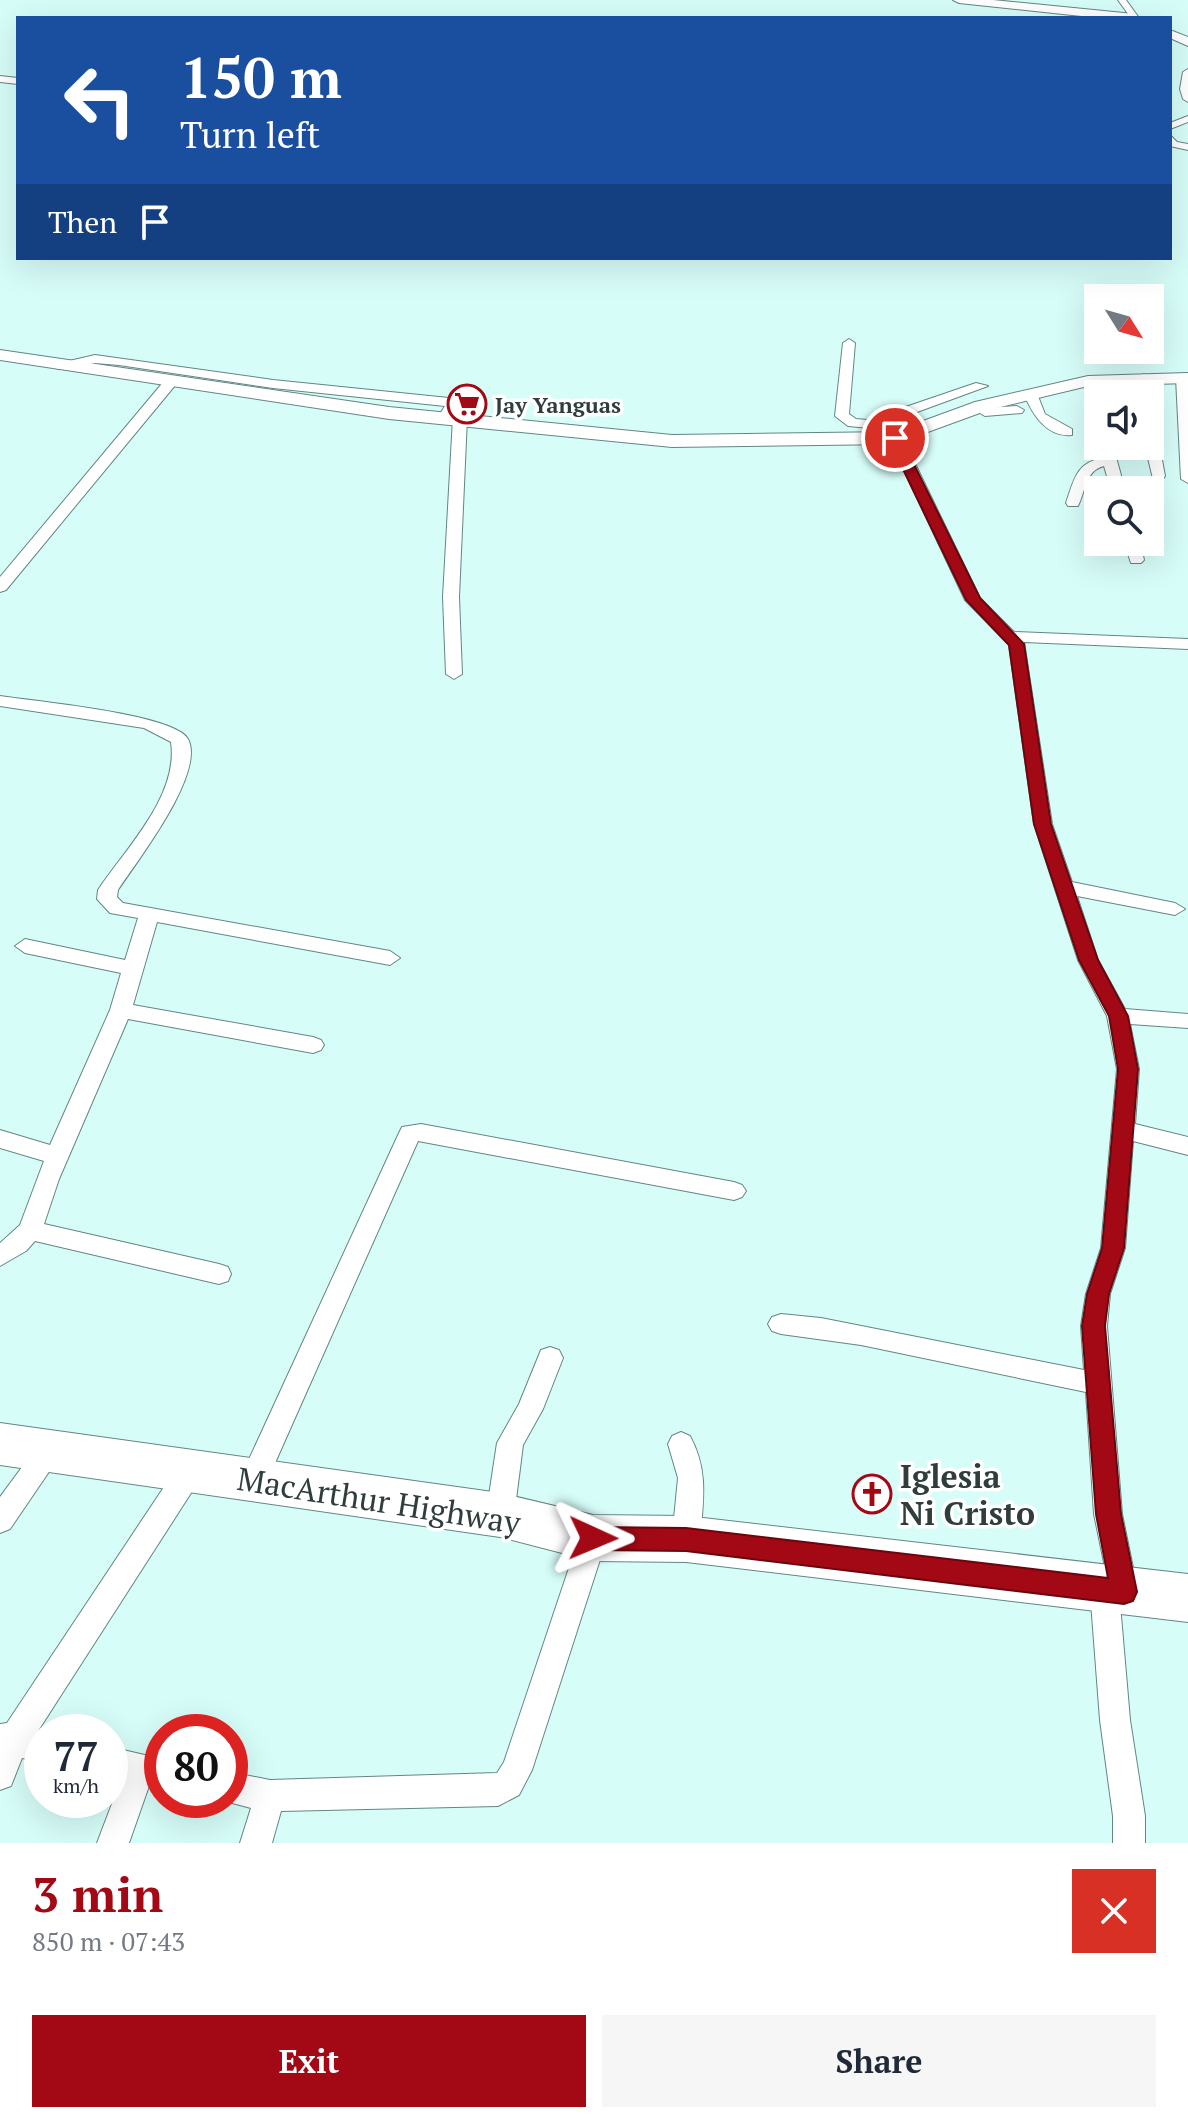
<!DOCTYPE html>
<meta charset="utf-8">
<style>
body{margin:0;font-family:"PT Serif",serif;background:#f6f6f7;color:#1f2937;height:100vh;display:flex;flex-direction:column;font-size:30px;white-space:nowrap}
*{box-sizing:border-box;margin:0}
p{font-size:26px;color:#747a83}
.icon{flex:none;width:44px;height:44px;fill:none;stroke:currentColor;stroke-width:2;stroke-linecap:round;stroke-linejoin:round}
.map{position:relative;height:1843px;overflow:hidden}
.sheet{display:flex;flex-direction:column;background:#fff;flex:1}
.sheet>*{flex:none}
.hud{position:absolute;left:16px;top:16px;width:1156px;height:244px;border-radius:0px;box-shadow:0 8px 32px #0002;background:#1a4fa0;color:#fff;overflow:hidden}
.needle{width:52px;rotate:127deg}
.buttons{position:absolute;left:1084px;top:284px;display:grid;gap:16px}
.buttons a{display:grid;place-items:center;width:80px;height:80px;border-radius:0px;background:#fff;box-shadow:0 8px 32px #0002;font-size:40px}
.speed{position:absolute;left:24px;top:1714px;display:flex;gap:16px;font-size:40px;font-weight:700;text-align:center}
.speed>*{display:grid;place-content:center;width:104px;height:104px;border-radius:50%;background:#fff;box-shadow:0 8px 32px #0002;line-height:1}
.speed small{font-size:20px;font-weight:400}
.speed .limit{border:12px solid #d22;background:#fff;color:#111}
.pin{position:absolute;display:grid;place-items:center;width:68px;height:68px;color:#fff;margin:-34px;border:4px solid #fff;border-radius:50%;box-shadow:0 2px 8px #0007}
.me{position:absolute;width:88px;margin:-44px;rotate:91deg;stroke-linejoin:round;filter:drop-shadow(0 0 6px #0008)}
.turn{display:flex;align-items:center;gap:28px;height:168px;padding:0 32px;font-size:36px}
.turn .icon{width:104px;height:104px;stroke-width:2.5}
.turn b{display:block;font-size:56px;line-height:68px}
.then{display:flex;align-items:center;height:76px;padding:0 32px;background:#0003;gap:16px;font-size:30px}
.round{display:grid;place-items:center;flex:none;width:84px;height:84px;border-radius:0px;background:#f6f6f7}
.overview{display:flex;align-items:center;justify-content:space-between;height:136px;padding:0 32px}
h1{font-size:48px;font-weight:600;line-height:60px;color:#a30915}
.button{display:flex;gap:16px;margin-top:auto;padding:16px 32px}
.button a{flex:1;height:92px;border-radius:0px;background:#a30915;color:#fff;font-size:32px;font-weight:600;line-height:92px;text-align:center}
.button a+a{background:#f6f6f7;color:#1f2937}
.map>svg:first-child{display:block}
</style>
<div class="map">
<svg width="1188" height="1843" viewBox="0 0 1188 1843">
<rect width="100%" height="100%" fill="#d7fdf9"/>
<g fill="none" stroke-linecap="round" stroke-linejoin="round">
<defs>
<g id="street">
<polygon points="1118,0 1126,0 1139,18 1131,18"/>
<polygon points="1188,69 1188,102 1183,99 1180,89 1183,72"/>
<polygon points="0,76 18,78 18,84 0,82"/>
<polygon points="1188,116 1188,122 1170,129 1170,123"/>
<polygon points="1170,135 1177,142 1188,144 1188,150 1170,146"/>
<polygon points="849,339 855,343 849,414 856,419 879,421 888,413 976,383 988,386 898,419 892,425 907,447 980,598 1014,632 1188,639 1188,649 1024,642 1052,824 1072,882 1175,903 1185,909 1175,915 1077,896 1098,960 1125,1009 1188,1014 1188,1028 1130,1024 1139,1069 1135,1124 1188,1137 1188,1155 1133,1141 1125,1248 1110,1294 1107,1326 1122,1514 1138,1592 1134,1601 1120,1604 1130,1720 1145,1816 1145,1843 1113,1843 1113,1816 1100,1720 1090,1589 1094,1580 1107,1577 1094,1514 1086,1392 861,1345 781,1334 772,1331 768,1324 772,1317 781,1314 821,1318 1084,1370 1081,1326 1086,1294 1101,1248 1117,1069 1107,1016 1078,960 1034,824 1009,645 965,600 893,447 881,429 848,426 835,416 843,343"/>
<polygon points="95,355 273,380 449,398 459,405 450,420 445,421 438,417 445,406 273,388 119,365 95,363 58,369 52,365"/>
<polygon points="1144,374 1151,378 1150,396 1138,394 1137,378"/>
<polygon points="1183,374 1188,376 1188,483 1181,479 1176,378"/>
<polygon points="165,380 177,383 6,590 0,592 0,577"/>
<path d="M1026,391H1036L1045,414L1072,429V435C1047,438 1032,414 1024,394Z"/>
<polygon points="1017,406 1024,410 1022,413 985,416 978,412 985,408"/>
<polygon points="460,414 467,418 459,597 462,674 454,679 446,674 443,597 453,418"/>
<path d="M1150,429L1157,433L1165,476L1163,479H1153L1148,458L1116,457L1125,490H1111L1104,466C1085,471 1086,490 1078,506H1068L1066,503C1074,480 1076,463 1102,458L1103,451L1123,447L1146,449L1145,446H1150Z"/>
<polygon points="1124,542 1140,542 1144,560 1141,563 1131,563"/>
<path d="M0,696C32,701 175,714 188,739C206,773 137,861 118,890L117,897L123,903L390,951L400,958L390,965L157,922L133,1005L313,1037L321,1040L324,1045L321,1050L313,1053L128,1019L59,1179L44,1224L219,1264L228,1267L231,1274L228,1281L219,1284L35,1241L26,1251L0,1266V1243L20,1225L44,1161L0,1148V1130L50,1145L110,1010L121,973L25,953L15,946L25,939L125,960L138,918L110,913L97,899L98,890C126,848 179,796 171,742L144,728L0,706Z"/>
<polygon points="421,1124 734,1182 742,1185 746,1191 742,1197 734,1200 418,1141 263,1490 253,1493 243,1490 239,1481 399,1133 402,1127"/>
<polygon points="550,1347 559,1350 563,1358 543,1409 523,1445 514,1515 510,1524 500,1527 490,1524 486,1515 497,1443 519,1404 541,1350"/>
<path d="M681,1432L690,1436C709,1471 703,1501 700,1539L696,1548L686,1552L676,1548L672,1539L678,1478L668,1444L672,1436Z"/>
<polygon points="48,1440 57,1444 61,1452 57,1460 10,1529 0,1533 0,1497 39,1444"/>
<polygon points="190,1459 200,1463 204,1471 200,1479 38,1731 43,1732 42,1762 22,1758 11,1786 0,1790 0,1724 7,1723 180,1463"/>
<polygon points="593,1525 603,1529 607,1538 532,1770 519,1795 498,1806 281,1811 272,1843 240,1843 251,1808 221,1800 230,1800 230,1772 270,1780 497,1773 504,1762 579,1538 583,1529"/>
<polygon points="110,1747 162,1759 162,1789 149,1786 129,1843 97,1843 121,1780 110,1777"/>
</g>
<g id="secondary">
<polygon points="953,0 993,0 1134,14 1140,18 1100,18 959,3"/>
<polygon points="1170,30 1188,37 1188,46 1170,38"/>
<polygon points="0,350 389,407 672,435 893,432 975,402 1088,376 1188,373 1188,383 1088,386 988,410 895,444 672,447 389,419 0,360"/>
</g>
<polygon id="highway" points="0,1423 500,1493 593,1515 686,1516 1188,1574 1188,1622 686,1562 593,1561 500,1537 0,1465"/>
</defs>
<!-- street casing -->
<use href="#street" stroke="#638683" stroke-width="2"/>
<!-- secondary casing -->
<use href="#secondary" stroke="#638683" stroke-width="2"/>
<!-- highway casing -->
<use href="#highway" stroke="#638683" stroke-width="2"/>
<!-- street -->
<use href="#street" fill="#fff" fill-rule="evenodd"/>
<!-- secondary -->
<use href="#secondary" fill="#fff" fill-rule="evenodd"/>
<!-- highway -->
<use href="#highway" fill="#fff" fill-rule="evenodd"/>
</g>
<!-- route -->
<polygon fill="#a30915" stroke="#6a060e" stroke-width="2" points="895,434 901,438 980,598 1024,644 1051,824 1098,960 1128,1016 1138,1069 1124,1248 1109,1294 1105,1326 1121,1514 1137,1592 1133,1601 1124,1604 686,1551 593,1550 584,1546 580,1538 584,1530 593,1527 686,1528 1108,1578 1096,1514 1082,1326 1087,1294 1102,1248 1118,1069 1109,1016 1079,960 1034,824 1009,645 966,600 888,438"/>
<!-- icons -->
<defs>
<symbol id="supermarket-ring" viewBox="-11 -11 22 22"><circle r="9.5" fill="#fff" stroke="#a30915" stroke-width="1.5"/><path d="M-6-5.5h2.5l.6 2H6L4.5 2H-2.5L-4.4-4H-6ZM-1.5 3.2a1.3 1.3 0 1 0 .1 0ZM3 3.2a1.3 1.3 0 1 0 .1 0Z" fill="#a30915"/></symbol>
<symbol id="church-ring" viewBox="-11 -11 22 22"><circle r="9.5" fill="#fff" stroke="#a30915" stroke-width="1.5"/><path d="M-1.2-6h2.4v3.5h3.3v2.4h-3.3V6h-2.4V-.1h-3.3v-2.4h3.3Z" fill="#a30915"/></symbol>
</defs>
<g fill-rule="evenodd">
<use href="#supermarket-ring" x="445" y="382" width="44" height="44"/>
<use href="#church-ring" x="850" y="1472" width="44" height="44"/>
</g>
<g text-anchor="middle" dominant-baseline="central" stroke-width="7" stroke-linejoin="round" paint-order="stroke">
<!-- far-poi labels -->
<g font-size="22" font-weight="bold" fill="#2f3e3d" stroke="#fff" text-anchor="start">
<text x="495" y="404">Jay Yanguas</text>
</g>
<!-- near-poi labels -->
<g font-size="32" font-weight="bold" fill="#2f3e3d" stroke="#fff" text-anchor="start">
<text x="900" y="1476">Iglesia<tspan x="900" dy="37">Ni Cristo</tspan></text>
</g>
<!-- near-street labels -->
<g font-size="32" fill="#2f3e3d" stroke="#fff">
<text transform="translate(379 1500) rotate(9)">MacArthur Highway</text>
</g>
</g>
</svg>
<div class="buttons">
<a><svg class="needle" viewBox="-14 -14 28 28"><path d="M0-13l5 13h-10z" fill="#e53935"/><path d="M0 13l5-13h-10z" fill="#747a83"/></svg></a>
<a><svg class="icon" aria-label="sound" viewBox="0 0 24 24"><path d="M4 9h4l5-4v14l-5-4H4zM17 9q2 3 0 6"/></svg></a>
<a><svg class="icon" aria-label="search" viewBox="0 0 24 24"><circle cx="10" cy="10" r="6"/><path d="M15 15l6 6"/></svg></a>
</div>
<div class="speed"><div>77<small>km/h</small></div><div class="limit">80</div></div>
<div class="pin" style="left:895px;top:438px;background:#d93025"><svg class="icon" aria-label="arrive" viewBox="0 0 24 24"><path d="M6 21V4h12l-3 4 3 4H6"/></svg></div>
<svg class="me" style="left:593px;top:1538px" viewBox="-20 -20 40 40"><path d="M0-17L14 15 0 8-14 15z" fill="#a30915" stroke="#fff" stroke-width="4"/></svg>
<div class="hud">
<div class="turn"><svg class="icon" aria-label="left" viewBox="0 0 24 24"><path d="M17 20v-9H6M10 6l-5 5 5 5"/></svg><div><b>150 m</b>Turn left</div></div>
<div class="then">Then<svg class="icon" aria-label="arrive" viewBox="0 0 24 24"><path d="M6 21V4h12l-3 4 3 4H6"/></svg></div>
</div>
</div>
<section class="sheet">
<div class="overview"><div><h1>3 min</h1><p>850 m · 07:43</p></div><a class="round" style="background:#d93025;color:#fff"><svg class="icon" aria-label="close" viewBox="0 0 24 24"><path d="M6 6l12 12M18 6L6 18"/></svg></a></div>
<div class="button"><a>Exit</a><a>Share</a></div>
</section>
